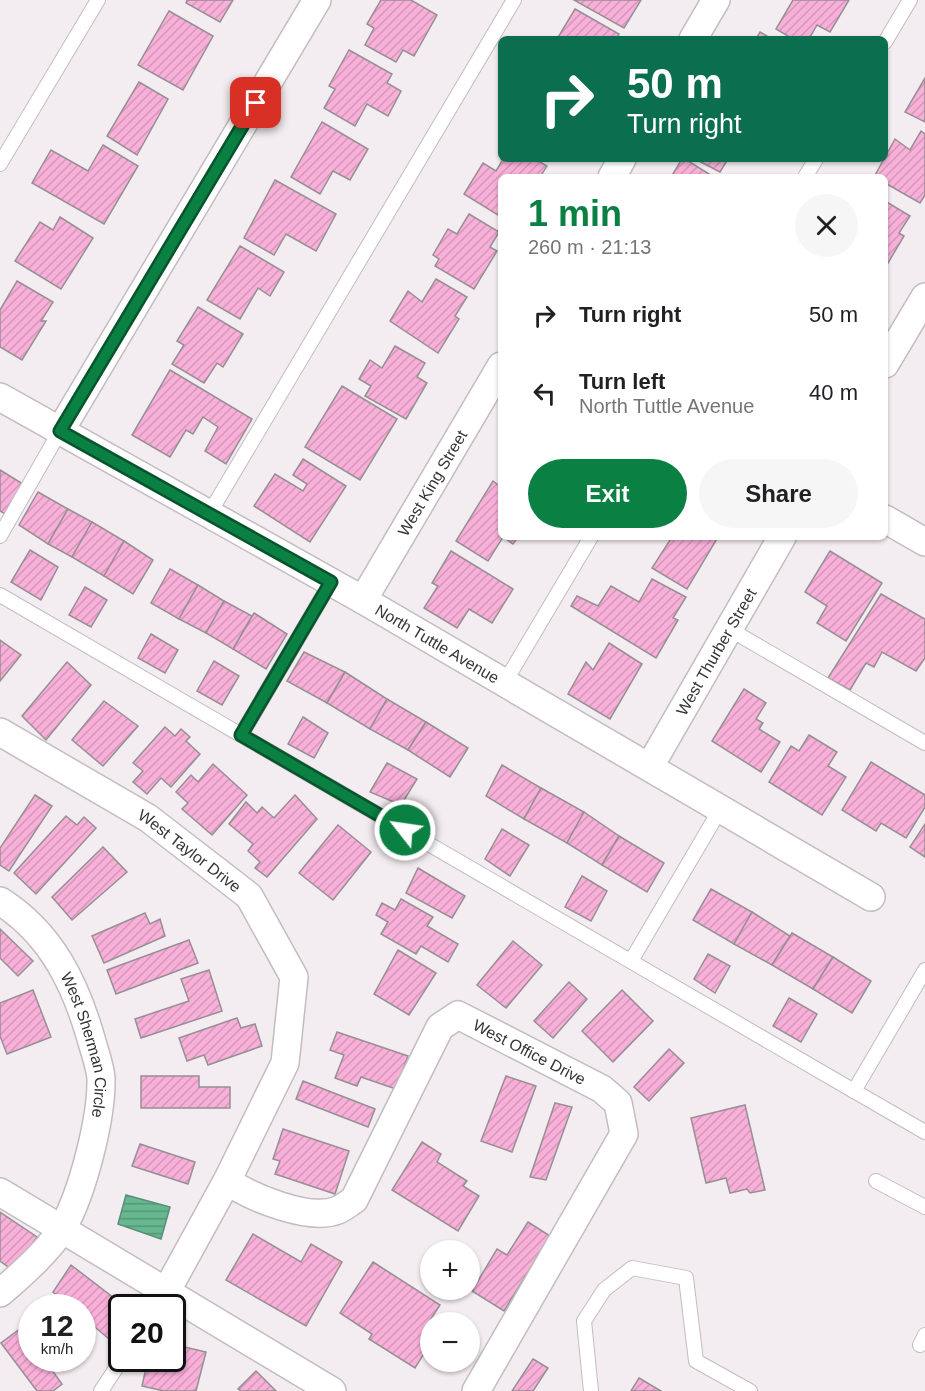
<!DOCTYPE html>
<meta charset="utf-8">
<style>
body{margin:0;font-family:Arial,sans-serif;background:#f6f6f6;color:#202124;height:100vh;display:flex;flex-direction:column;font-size:22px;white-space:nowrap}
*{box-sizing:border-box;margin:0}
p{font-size:20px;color:#757577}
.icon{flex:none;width:33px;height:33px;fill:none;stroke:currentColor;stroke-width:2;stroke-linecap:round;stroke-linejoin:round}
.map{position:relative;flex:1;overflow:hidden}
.panel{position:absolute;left:498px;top:174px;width:390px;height:366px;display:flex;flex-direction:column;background:#fff;border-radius:9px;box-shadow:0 2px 4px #0004}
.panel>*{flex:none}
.guide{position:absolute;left:498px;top:36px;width:390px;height:126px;border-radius:9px;box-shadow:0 2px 4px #0004;background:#0b6e4f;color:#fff;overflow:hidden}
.controls{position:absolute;left:420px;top:1240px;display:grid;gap:12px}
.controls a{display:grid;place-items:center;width:60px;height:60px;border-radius:50%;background:#fff;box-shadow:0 2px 4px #0004;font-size:30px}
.speed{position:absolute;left:18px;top:1294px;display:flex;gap:12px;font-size:30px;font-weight:700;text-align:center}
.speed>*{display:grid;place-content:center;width:78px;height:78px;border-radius:50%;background:#fff;box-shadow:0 2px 4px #0004;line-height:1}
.speed small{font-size:15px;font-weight:400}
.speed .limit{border:3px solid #111;border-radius:9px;background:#fff;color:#111}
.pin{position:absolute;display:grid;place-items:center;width:51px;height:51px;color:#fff;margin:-26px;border-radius:12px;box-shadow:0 3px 9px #0006}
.me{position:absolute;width:66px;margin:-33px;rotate:300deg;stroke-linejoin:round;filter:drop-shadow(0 0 4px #0008)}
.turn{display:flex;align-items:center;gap:21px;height:126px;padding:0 30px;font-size:27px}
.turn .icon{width:78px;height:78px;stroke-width:2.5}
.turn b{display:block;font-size:42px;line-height:51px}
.round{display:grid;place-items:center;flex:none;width:63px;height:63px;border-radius:32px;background:#f6f6f6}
.summary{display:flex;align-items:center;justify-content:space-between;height:102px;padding:0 30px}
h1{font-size:36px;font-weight:700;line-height:45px;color:#0b8043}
.cta{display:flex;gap:12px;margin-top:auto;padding:12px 30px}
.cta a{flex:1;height:69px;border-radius:36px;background:#0b8043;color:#fff;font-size:24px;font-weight:700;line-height:69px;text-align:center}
.cta a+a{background:#f6f6f6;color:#202124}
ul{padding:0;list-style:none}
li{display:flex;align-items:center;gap:18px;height:78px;padding:0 30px}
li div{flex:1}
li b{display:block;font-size:22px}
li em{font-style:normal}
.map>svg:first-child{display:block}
</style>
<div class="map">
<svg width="925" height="1391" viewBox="0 0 925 1391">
<defs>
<pattern id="water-rules" width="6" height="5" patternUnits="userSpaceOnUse" patternTransform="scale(1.5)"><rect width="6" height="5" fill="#67b890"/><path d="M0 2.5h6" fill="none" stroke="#569676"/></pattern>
<pattern id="building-hatch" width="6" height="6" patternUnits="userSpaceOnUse" patternTransform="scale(1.5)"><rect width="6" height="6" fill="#f8afd8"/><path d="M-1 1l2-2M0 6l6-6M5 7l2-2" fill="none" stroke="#d597ba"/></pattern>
</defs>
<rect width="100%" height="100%" fill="#f3ecf0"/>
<!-- water -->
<polygon fill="url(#water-rules)" stroke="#599075" stroke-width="1.5" points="126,1195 170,1207 161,1239 118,1224"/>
<!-- building -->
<g fill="url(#building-hatch)" stroke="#968f93" stroke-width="1.5">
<polygon points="187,0 233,0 220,22 186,3"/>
<polygon points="381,0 411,0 437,15 414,56 403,50 396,62 365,45 374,28 367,24"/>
<polygon points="574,0 641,0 624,28"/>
<polygon points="793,0 849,0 830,32 817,25 809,39 793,39 776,29"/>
<polygon points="575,9 619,34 616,39 557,39"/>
<polygon points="169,11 213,36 183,90 138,65"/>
<polygon points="760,32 772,39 756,39"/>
<polygon points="349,50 392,74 387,83 401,91 388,116 367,104 355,126 324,108 335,89 329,86"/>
<polygon points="925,78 925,122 905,112"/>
<polygon points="139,82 168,99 137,155 107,136"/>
<polygon points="322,122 368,149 350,180 333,171 320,194 291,177"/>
<polygon points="921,131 925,134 925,195 920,203 885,183 885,177 874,177 895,139 910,150"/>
<polygon points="103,145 138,166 104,224 32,183 51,150 88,171"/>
<polygon points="503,159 535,159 547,166 540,177 501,177 501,217 464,194 483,163 496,171"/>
<polygon points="682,159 685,159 714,177 671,177"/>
<polygon points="695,159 728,159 720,172"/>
<polygon points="275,180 336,214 316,251 286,234 274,255 244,238"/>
<polygon points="885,201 910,216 899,233 904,236 885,268"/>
<polygon points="469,214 499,232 490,247 497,251 474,289 435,266 439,259 433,255 448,229 457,234"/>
<polygon points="60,217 93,238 61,289 15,261 40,222 53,230"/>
<polygon points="240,246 284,272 270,296 258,288 240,319 207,300"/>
<polygon points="436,279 467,297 455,316 459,319 438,353 390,321 408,291 422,302"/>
<polygon points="17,281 53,302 41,321 46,321 22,360 0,347 0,310"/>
<polygon points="198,307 243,334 223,367 217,363 204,383 172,364 184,345 177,341"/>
<polygon points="395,346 425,363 417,377 427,383 406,419 365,396 371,386 359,379 370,360 382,368"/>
<polygon points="170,370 252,419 226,464 205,451 218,427 203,417 193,434 186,430 170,457 132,435"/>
<polygon points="342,386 397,419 360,480 305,447"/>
<polygon points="303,459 346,486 310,542 254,506 275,474 303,491 307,484 293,475"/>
<polygon points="0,470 23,484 5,514 0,511"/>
<polygon points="493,481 501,487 501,537 518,537 513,544 503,537 488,561 456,541"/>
<polygon points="38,492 68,509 48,544 19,525"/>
<polygon points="68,509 92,522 72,557 48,544"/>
<polygon points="92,522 124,541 104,576 72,557"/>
<polygon points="672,537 718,537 687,589 652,568"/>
<polygon points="124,541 153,560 133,594 104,576"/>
<polygon points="30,550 58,567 41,600 11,582"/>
<polygon points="451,551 513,589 492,623 469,609 457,628 424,608 438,586 432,583"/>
<polygon points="830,551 882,583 846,641 817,623 827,606 805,592"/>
<polygon points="170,569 198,585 179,619 151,603"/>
<polygon points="652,579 686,597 673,618 678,620 656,658 571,606 577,596 598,606 611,586 639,602"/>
<polygon points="198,585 224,601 206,633 179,619"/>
<polygon points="85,587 107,600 91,627 69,615"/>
<polygon points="881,594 925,619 925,658 916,671 882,652 874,667 866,663 850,690 828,678"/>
<polygon points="224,601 252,616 233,649 206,633"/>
<polygon points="254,613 287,634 266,669 233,649"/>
<polygon points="151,634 178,650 165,673 138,658"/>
<polygon points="0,640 21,655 0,681"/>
<polygon points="609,643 642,664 610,719 568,694 586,662 593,670"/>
<polygon points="304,652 345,672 327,703 287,681"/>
<polygon points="214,661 239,676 222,705 197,691"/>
<polygon points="67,662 91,685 46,740 22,716"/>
<polygon points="345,672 387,699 370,729 327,703"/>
<polygon points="744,689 766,703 756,719 763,723 759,729 780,742 761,772 712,741"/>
<polygon points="387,699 426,722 408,750 370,729"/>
<polygon points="104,701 138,726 103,766 72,740"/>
<polygon points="303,717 328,733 314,758 288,744"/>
<polygon points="426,722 468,748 450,777 408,750"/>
<polygon points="165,727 175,736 181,729 190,737 186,741 200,754 171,787 161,778 147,794 133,782 143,771 133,763"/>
<polygon points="809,735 837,752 828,766 846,777 822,815 769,782 791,746 799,751"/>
<polygon points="871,762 925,795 925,807 906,838 881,823 876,831 842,810"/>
<polygon points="387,763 417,779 401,805 370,792"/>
<polygon points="213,764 247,795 212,835 182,809 188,803 176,792 191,775 198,782"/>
<polygon points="502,765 541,788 524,819 486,796"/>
<polygon points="541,788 584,812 567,843 524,819"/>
<polygon points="35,795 52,806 9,871 0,865 0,848"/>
<polygon points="295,795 317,819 267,877 255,868 260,862 248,851 253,844 229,824 246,802 257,813 262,807 274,818"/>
<polygon points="584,812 619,836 602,865 567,843"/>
<polygon points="66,816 77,825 84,817 96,828 36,894 14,873"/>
<polygon points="925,824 925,857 910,847"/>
<polygon points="338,825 371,852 333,900 299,873"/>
<polygon points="502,829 529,845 510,876 485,859"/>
<polygon points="619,836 664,863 647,892 602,865"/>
<polygon points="103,847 127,872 72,920 52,897"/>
<polygon points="418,868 465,896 452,918 406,893"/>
<polygon points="582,876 607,891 591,921 565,907"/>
<polygon points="711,889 752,912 734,944 693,920"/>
<polygon points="401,899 433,917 427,926 458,944 448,962 421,946 416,954 381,934 388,922 376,915 382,903 395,910"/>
<polygon points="752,912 790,936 772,965 734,944"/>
<polygon points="145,913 150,924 160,919 165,936 104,963 92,936"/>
<polygon points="0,929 33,961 18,976 0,958"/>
<polygon points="792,933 833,957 813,989 772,965"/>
<polygon points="189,940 198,963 116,994 107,970"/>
<polygon points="513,941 542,965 506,1008 477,985"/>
<polygon points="398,950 436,973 409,1015 374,994"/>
<polygon points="708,954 730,966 715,993 694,979"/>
<polygon points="833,957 871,981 852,1013 813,989"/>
<polygon points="209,970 222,1011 141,1038 135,1019 189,1001 181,979"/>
<polygon points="569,982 587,999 553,1038 534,1021"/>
<polygon points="33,990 51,1037 7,1054 0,1036 0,1003"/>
<polygon points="622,990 653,1021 613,1062 582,1031"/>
<polygon points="789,998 817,1014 801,1042 773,1026"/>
<polygon points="237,1018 241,1028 255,1024 262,1046 208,1065 204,1055 187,1061 179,1038"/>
<polygon points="337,1032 408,1056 396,1089 361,1077 357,1086 335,1078 344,1055 330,1050"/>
<polygon points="669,1049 684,1063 649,1101 634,1087"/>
<polygon points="141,1076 199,1076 199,1087 230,1087 230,1108 141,1108"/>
<polygon points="506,1076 536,1086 512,1152 481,1141"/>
<polygon points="303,1081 375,1109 368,1127 296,1099"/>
<polygon points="555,1103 572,1107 546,1180 530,1177"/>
<polygon points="745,1105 765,1190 750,1193 747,1189 730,1193 726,1178 706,1183 691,1118"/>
<polygon points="283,1129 349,1151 335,1194 275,1174 280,1161 273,1159"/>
<polygon points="422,1142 441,1154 437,1162 467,1181 463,1186 479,1196 458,1231 392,1190"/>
<polygon points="140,1144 195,1162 188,1184 132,1166"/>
<polygon points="0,1212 37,1237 14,1271 0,1261"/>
<polygon points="528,1222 550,1236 504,1311 472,1291 497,1249 507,1255"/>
<polygon points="253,1234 301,1262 311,1244 342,1262 306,1326 226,1280"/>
<polygon points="373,1262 440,1305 427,1325 430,1327 430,1344 415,1368 369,1339 372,1334 340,1313"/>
<polygon points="71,1265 127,1308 122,1308 122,1322 109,1339 82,1316 82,1308 72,1308 53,1292"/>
<polygon points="21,1328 32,1341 32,1359 44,1359 62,1384 53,1391 37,1391 1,1343"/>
<polygon points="172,1344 206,1352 196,1391 164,1391 142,1386 148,1359 172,1359"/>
<polygon points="533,1359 548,1368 533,1391 512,1391"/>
<polygon points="256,1371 276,1391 241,1391 238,1389"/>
<polygon points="639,1378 661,1391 631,1391"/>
</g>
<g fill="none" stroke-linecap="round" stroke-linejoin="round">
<defs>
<g id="service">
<polyline points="885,42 910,0"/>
<polyline points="0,164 98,0"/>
<polyline points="805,177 816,159"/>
<polyline points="209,514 514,0"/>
<polyline points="0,536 60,431"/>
<polyline points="0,595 854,1091 925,970"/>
<polyline points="729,629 925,743"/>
<polyline points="505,682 591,537"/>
<polyline points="241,735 331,582"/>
<polyline points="631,961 721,808"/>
<polyline points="854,1091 925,1132"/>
<polyline points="876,1181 925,1207"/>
<polyline points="920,1345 925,1335"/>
<polyline points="101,1391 122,1359"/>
<polyline points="591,1391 584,1321 604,1290 632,1268 686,1278 696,1361 750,1391"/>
</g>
<g id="minor">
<polyline points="693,39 716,0"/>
<polyline points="612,177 622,159"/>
<polyline points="885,364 925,297"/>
<path id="s1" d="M0,397L363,600L871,897"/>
<polyline points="60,431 317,0"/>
<polyline points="885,519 925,542"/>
<path id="s2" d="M363,600L501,366"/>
<path id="s3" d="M0,732L148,818L249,896L294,977L285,1063L227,1181L166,1292"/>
<path id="s4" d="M650,766L782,537"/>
<path id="s5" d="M0,901C52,934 76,985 92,1042C95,1053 100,1066 101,1078C102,1117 83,1192 63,1227C51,1248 19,1277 0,1293"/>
<path id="s6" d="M227,1181C251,1197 309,1222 338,1210C343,1208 349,1203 354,1200L440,1027L458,1015L602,1089L618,1103L624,1134L476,1391"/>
<polyline points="0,1192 332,1391"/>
</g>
</defs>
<!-- service casing -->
<use href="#service" stroke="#c3bcc0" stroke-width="16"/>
<!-- minor casing -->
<use href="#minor" stroke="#c3bcc0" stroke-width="30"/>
<!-- service -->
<use href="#service" stroke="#fff" stroke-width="14"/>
<!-- minor -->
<use href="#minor" stroke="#fff" stroke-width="27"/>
</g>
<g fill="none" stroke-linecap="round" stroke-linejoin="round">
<defs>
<polyline id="route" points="256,103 60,431 331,582 241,735 405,830"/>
</defs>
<!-- route casing -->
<use href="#route" stroke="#07532c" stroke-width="15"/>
<!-- route -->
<use href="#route" stroke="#0b8043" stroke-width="10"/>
</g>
<g text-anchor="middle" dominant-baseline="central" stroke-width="5" stroke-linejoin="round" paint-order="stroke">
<!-- street labels -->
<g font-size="16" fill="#373435" stroke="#f3ecf0">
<text stroke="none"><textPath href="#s2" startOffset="136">West King Street</textPath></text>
<text stroke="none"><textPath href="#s1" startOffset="502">North Tuttle Avenue</textPath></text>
<text stroke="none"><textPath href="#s4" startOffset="132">West Thurber Street</textPath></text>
<text stroke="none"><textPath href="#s3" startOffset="224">West Taylor Drive</textPath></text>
<text stroke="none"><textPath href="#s5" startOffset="174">West Sherman Circle</textPath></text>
<text stroke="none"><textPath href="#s6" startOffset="432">West Office Drive</textPath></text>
</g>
</g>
</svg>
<div class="controls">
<a>+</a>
<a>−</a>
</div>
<div class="speed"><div>12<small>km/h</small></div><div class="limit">20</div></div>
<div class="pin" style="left:256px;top:103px;background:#d93025"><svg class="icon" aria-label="arrive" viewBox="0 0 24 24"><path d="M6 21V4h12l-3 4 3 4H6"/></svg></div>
<svg class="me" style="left:405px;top:830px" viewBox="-20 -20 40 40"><circle r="17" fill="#0b8043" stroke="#fff" stroke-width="3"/><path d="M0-11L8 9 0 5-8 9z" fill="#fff"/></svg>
<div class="guide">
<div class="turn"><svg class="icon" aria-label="right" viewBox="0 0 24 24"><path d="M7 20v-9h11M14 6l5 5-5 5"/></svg><div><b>50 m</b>Turn right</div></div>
</div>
<section class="panel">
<div class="summary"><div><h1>1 min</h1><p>260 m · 21:13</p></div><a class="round"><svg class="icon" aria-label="close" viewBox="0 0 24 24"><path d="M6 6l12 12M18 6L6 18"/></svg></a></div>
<ul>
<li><svg class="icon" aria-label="right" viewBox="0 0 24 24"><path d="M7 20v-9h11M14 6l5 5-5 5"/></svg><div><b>Turn right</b></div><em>50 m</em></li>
<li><svg class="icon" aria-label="left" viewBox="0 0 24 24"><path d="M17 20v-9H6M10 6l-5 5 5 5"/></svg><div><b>Turn left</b><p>North Tuttle Avenue</p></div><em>40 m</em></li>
</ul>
<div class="cta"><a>Exit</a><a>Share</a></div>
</section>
</div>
